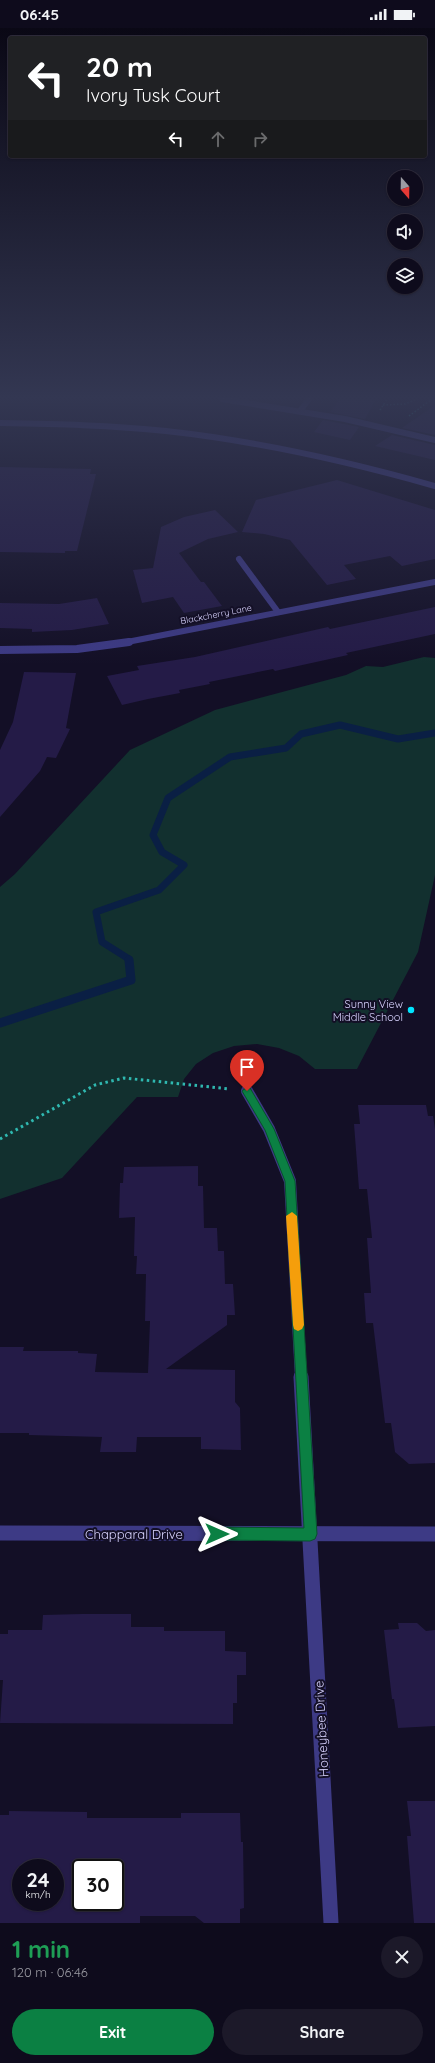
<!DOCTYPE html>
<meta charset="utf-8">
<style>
body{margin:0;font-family:Quicksand,sans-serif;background:#1c1929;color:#f1f3f6;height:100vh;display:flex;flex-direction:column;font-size:15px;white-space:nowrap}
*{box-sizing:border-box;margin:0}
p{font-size:13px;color:#9b9ba3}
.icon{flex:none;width:22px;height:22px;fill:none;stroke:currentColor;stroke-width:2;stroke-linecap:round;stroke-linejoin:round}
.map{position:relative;height:1895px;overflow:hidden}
.drawer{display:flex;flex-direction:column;background:#0e0b1c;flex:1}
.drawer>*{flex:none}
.top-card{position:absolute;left:8px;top:8px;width:419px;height:122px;border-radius:4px;box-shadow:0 1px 3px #0004,0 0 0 1px #2e2b3b;background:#202124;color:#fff;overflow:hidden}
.needle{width:26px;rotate:160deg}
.controls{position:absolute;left:387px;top:142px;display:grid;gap:8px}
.controls a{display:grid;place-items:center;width:36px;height:36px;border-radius:50%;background:#0e0b1c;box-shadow:0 1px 3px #0004,0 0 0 1px #2e2b3b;font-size:20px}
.speed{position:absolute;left:12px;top:1831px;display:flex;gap:8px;font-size:20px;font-weight:700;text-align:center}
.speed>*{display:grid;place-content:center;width:52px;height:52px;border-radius:50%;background:#0e0b1c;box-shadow:0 1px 3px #0004,0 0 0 1px #2e2b3b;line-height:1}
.speed small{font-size:10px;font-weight:400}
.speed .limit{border:2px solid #111;border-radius:6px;background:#fff;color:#111}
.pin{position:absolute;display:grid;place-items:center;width:34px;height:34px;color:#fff;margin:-41px -17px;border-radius:50% 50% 50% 0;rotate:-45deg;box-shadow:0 0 4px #0007}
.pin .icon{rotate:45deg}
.me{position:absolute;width:44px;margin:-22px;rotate:90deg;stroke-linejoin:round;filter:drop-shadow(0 0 3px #0008)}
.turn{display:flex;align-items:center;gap:14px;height:84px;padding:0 12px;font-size:18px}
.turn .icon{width:52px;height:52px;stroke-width:2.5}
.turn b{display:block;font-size:28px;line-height:34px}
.lanes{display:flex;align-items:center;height:38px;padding:0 12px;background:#0003;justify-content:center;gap:20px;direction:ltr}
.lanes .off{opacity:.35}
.round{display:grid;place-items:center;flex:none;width:42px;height:42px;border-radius:21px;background:#1c1929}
.headline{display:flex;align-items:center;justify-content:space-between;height:68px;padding:0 12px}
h1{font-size:24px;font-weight:700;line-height:30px;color:#1e9e55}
.button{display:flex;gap:8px;margin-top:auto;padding:8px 12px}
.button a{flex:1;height:46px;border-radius:24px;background:#0b8043;color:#fff;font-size:16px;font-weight:700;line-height:46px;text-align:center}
.button a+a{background:#1c1929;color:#f1f3f6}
.status{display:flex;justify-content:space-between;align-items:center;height:28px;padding:0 20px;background:#0e0b1c;direction:ltr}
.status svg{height:11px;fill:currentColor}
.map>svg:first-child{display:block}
</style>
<div class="status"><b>06:45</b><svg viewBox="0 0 49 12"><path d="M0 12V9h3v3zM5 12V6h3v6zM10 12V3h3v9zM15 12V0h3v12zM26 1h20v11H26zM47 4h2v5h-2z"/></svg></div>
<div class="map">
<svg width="435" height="1895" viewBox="0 0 435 1895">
<rect width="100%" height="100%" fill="#130f26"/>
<!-- green -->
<polygon fill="#12302f" points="424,629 435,630 435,847 418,924 357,1041 315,1041 299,1028 279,1020 257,1016 234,1018 213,1025 196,1036 184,1051 178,1069 137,1069 62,1150 0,1171 0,859 15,846 130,722 215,682 346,647 366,638 383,639"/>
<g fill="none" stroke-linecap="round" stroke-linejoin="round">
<!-- stream-far1 -->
<polyline stroke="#0a1f44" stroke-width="7" points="129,933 129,931 102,914 96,884 159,862 184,837 162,824 153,807 168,770 230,729 286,720 301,706 340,697 398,711 435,705"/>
<!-- stream -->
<polyline stroke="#0a1f44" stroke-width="9" points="0,995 131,952 129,932"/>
</g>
<!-- building -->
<g fill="#241b47" fill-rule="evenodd">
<polygon points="340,371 376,371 365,391 330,384"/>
<polygon points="435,377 435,407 402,400"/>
<polygon points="323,392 344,396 359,399 350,412 314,404"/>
<polygon points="392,407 435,417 435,432 375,418"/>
<polygon points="0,439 91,441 90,446 96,446 77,523 65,523 65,525 0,524"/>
<polygon points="337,452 435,482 435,531 402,538 390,528 344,537 356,551 327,557 290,512 264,506 242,504 256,472"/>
<polygon points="215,482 238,504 208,511 179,525 201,554 204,554 222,578 184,585 173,569 142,575 133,542 153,540 161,499 184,489"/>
<polygon points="97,570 109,596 72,602 32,604 32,601 0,600 0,575 59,576"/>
<polygon points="435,579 435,606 346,625 348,627 275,643 273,641 209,654 210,656 179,662 180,665 148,671 122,677 107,648 139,642 137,638 195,629 328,599 330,601"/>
<polygon points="24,644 76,645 66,700 70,701 56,730 47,729 40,743 0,789 0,722 13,694"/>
<polygon points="358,1077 426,1077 428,1088 433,1088 435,1101 435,1435 409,1436 395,1424 391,1395 385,1395 373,1295 366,1295 364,1265 371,1265 367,1210 372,1210 367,1161 359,1161 354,1096 360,1096"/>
<polygon points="198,1138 198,1158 203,1158 204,1200 217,1200 218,1223 224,1223 225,1256 233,1256 235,1287 227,1287 227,1297 166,1341 235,1342 235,1374 240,1380 241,1422 201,1421 201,1409 137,1409 136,1424 100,1424 102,1409 29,1407 29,1405 0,1405 0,1319 24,1319 23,1323 78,1323 78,1325 97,1326 95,1344 148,1345 150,1293 145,1293 146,1246 136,1246 137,1228 134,1228 135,1189 119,1190 120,1155 123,1155 124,1139"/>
<polygon points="82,1586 131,1586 131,1599 164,1599 164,1603 225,1603 225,1623 246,1624 246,1647 237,1647 237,1675 233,1675 233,1696 0,1695 3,1652 0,1652 0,1606 8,1606 8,1602 42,1602 43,1587"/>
<polygon points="398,1595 417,1595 426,1603 435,1602 435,1698 398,1700 394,1671 392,1671 384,1602 399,1601"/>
<polygon points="407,1773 435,1773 435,1895 414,1895 407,1808 411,1808"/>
<path d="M9,1783L87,1784V1790H181V1785H240L241,1814H243L244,1880L240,1881V1895H204L195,1888H140V1895H0V1787H9ZM21,1840H55V1874H21ZM81,1840H115V1874H81Z"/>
</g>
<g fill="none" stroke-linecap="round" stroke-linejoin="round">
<!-- path-far1 -->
<g stroke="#2fb8b0" stroke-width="1.5" stroke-dasharray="1.5 2" stroke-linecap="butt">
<polyline points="383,377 405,376 417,371"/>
<polyline points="380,382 387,371"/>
<polyline points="409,388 432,371"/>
</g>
<!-- path -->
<polyline stroke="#2fb8b0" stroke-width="3" stroke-dasharray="2.5 3.5" stroke-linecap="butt" points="0,1111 95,1057 124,1050 230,1061"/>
<!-- service -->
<g stroke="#3d3a85" stroke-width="6">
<polyline points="222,371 345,391 435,412"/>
<polyline points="300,383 309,371"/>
</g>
<!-- minor-far3 -->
<g stroke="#3d3a85" stroke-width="6">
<polyline points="239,531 278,584"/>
<polyline points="122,615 435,554"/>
</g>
<!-- minor-far2 -->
<polyline stroke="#3d3a85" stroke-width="8" points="0,622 77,621 129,614"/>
<!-- minor-far1 -->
<polyline stroke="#3d3a85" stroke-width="12" points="247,1063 269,1101 290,1153 301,1350"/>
<!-- minor -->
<g stroke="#3d3a85" stroke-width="15">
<polyline points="301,1349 331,1895"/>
<polyline points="0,1505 435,1506"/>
</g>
<!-- tertiary -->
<path stroke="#3d3a85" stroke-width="6" d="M0,395C55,396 111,397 166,403C257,413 347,433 435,458"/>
</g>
<!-- sky -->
<linearGradient id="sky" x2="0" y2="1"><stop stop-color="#0a0815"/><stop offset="0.58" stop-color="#333752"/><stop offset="1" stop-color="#333752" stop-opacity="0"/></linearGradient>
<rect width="435" height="637" fill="url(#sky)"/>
<!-- route -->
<polygon fill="#0b8043" stroke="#07532c" points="247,1059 250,1060 274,1101 295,1153 317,1506 315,1511 310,1513 217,1512 213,1510 211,1506 213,1501 217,1499 304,1500 285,1153 265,1102 242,1063"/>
<!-- slow -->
<polygon fill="#f59e0b" points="292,1184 297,1188 304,1297 302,1301 298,1303 294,1301 293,1297 286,1188"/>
<!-- markers -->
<circle fill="#00e5ff" stroke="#130f26" stroke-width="1.5" cx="411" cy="982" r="4"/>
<g text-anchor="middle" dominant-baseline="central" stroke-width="4" stroke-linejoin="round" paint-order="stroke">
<!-- far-street labels -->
<g font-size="9" fill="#d9d4ff" stroke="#130f26">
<text transform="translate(216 586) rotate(-11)">Blackcherry Lane</text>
</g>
<!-- poi labels -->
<g font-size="11" fill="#d9d4ff" stroke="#130f26" text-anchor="end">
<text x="403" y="976">Sunny View<tspan x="403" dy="13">Middle School</tspan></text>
</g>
<!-- near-street labels -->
<g font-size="13" fill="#d9d4ff" stroke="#130f26">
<text x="134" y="1506">Chapparal Drive</text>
<text transform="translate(321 1701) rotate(-93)">Honeybee Drive</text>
</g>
</g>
</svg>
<div class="controls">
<a><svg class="needle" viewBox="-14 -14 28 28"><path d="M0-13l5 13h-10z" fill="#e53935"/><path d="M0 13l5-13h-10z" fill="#9b9ba3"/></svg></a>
<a><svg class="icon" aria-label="sound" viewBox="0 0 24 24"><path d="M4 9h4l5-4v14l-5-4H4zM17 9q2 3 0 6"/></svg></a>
<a><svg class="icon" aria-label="layers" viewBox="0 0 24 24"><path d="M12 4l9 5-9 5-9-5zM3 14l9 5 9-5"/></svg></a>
</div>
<div class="speed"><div>24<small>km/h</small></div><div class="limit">30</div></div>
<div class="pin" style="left:247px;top:1063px;background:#d93025"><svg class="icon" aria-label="arrive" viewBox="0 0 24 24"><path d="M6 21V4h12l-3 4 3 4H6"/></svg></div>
<svg class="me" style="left:217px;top:1506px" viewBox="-20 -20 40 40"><path d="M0-17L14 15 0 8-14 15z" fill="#0b8043" stroke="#fff" stroke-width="4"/></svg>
<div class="top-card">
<div class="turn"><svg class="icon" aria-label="left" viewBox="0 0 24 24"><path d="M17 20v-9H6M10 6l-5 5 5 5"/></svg><div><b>20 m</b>Ivory Tusk Court</div></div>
<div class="lanes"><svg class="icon" aria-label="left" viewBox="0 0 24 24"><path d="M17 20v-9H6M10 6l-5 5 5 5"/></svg><svg class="icon off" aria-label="ahead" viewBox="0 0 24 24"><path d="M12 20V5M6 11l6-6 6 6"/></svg><svg class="icon off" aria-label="right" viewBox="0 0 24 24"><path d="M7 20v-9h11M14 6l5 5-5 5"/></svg></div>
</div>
</div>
<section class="drawer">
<div class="headline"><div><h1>1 min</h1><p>120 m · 06:46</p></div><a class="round"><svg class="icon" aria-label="close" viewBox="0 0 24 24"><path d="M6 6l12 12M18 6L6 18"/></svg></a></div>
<div class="button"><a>Exit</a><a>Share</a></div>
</section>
